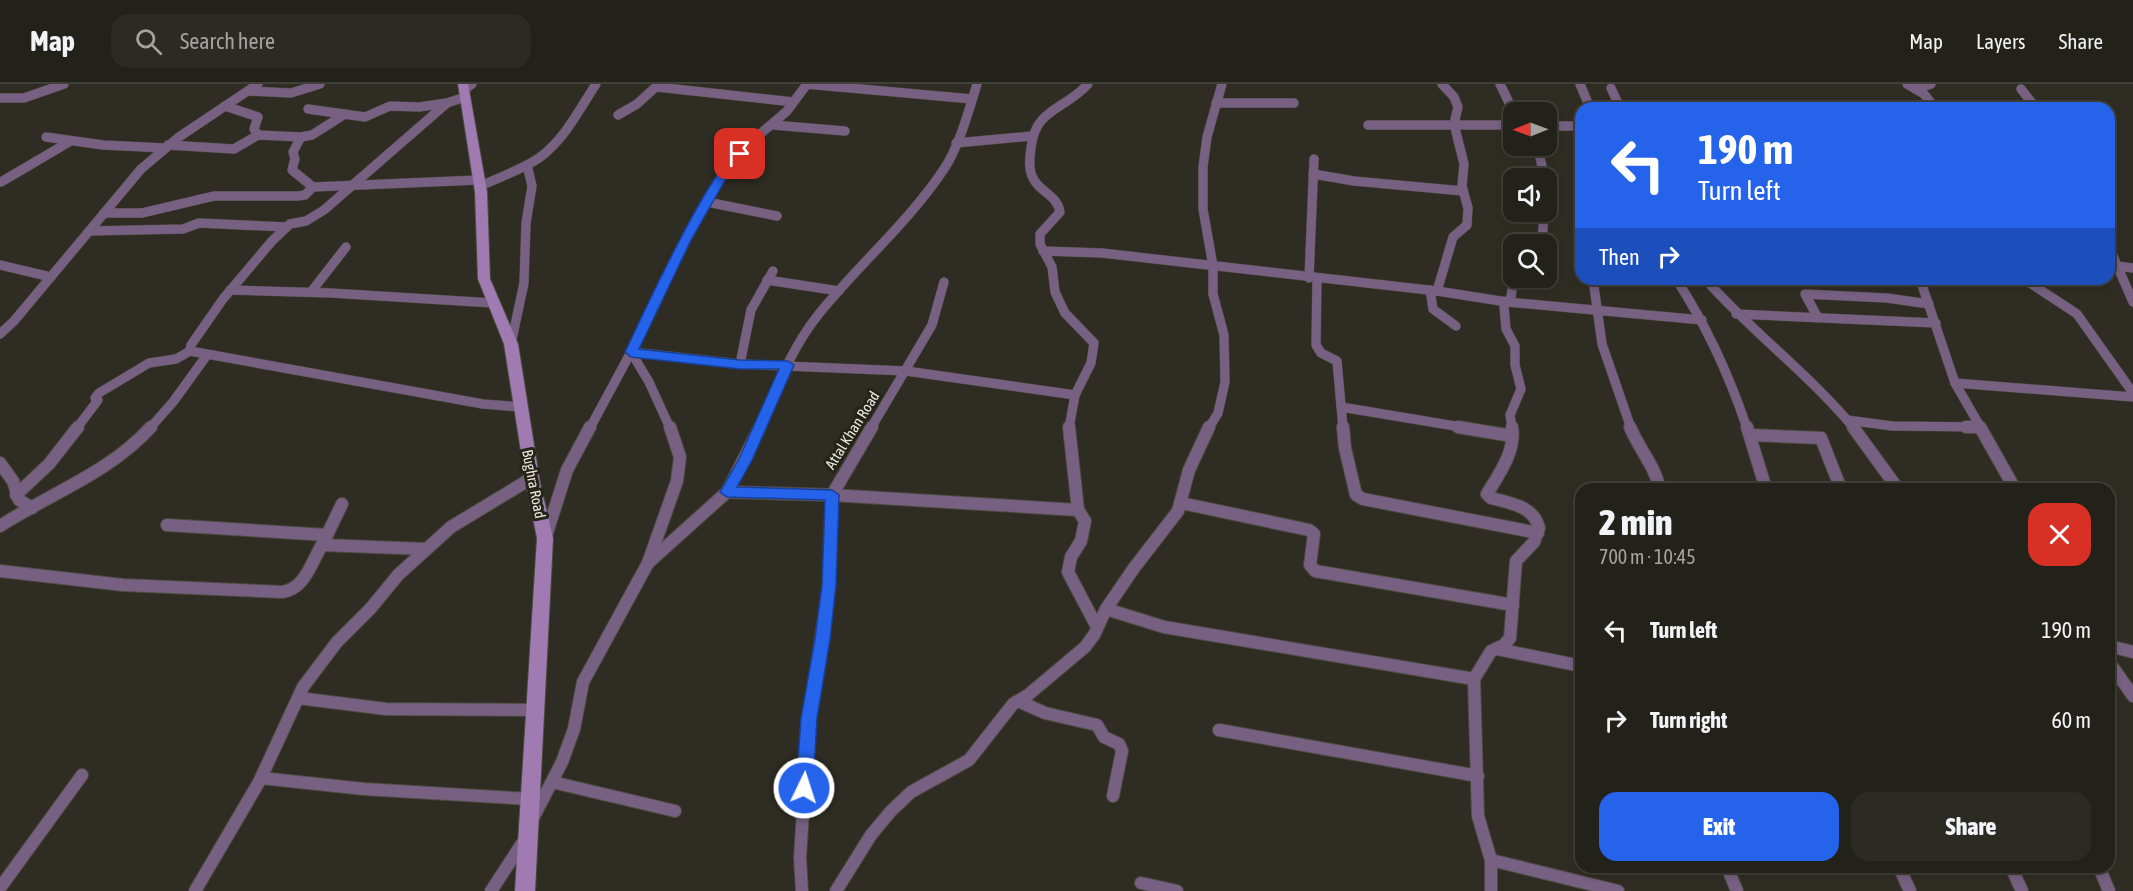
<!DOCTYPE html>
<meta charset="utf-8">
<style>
body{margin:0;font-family:"Asap Condensed",sans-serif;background:#2b2a23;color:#f1f3f6;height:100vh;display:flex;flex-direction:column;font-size:22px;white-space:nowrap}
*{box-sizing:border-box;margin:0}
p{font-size:20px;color:#a3a4a2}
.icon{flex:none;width:33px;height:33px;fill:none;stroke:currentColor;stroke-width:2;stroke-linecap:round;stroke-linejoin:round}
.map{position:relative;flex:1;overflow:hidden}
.sheet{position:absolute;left:1575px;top:399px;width:540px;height:390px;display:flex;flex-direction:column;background:#23221a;border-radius:18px;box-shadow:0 3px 9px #0003,0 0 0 2px #403f39}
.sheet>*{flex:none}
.hud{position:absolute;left:1575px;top:18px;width:540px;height:183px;border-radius:18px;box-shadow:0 3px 9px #0003,0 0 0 2px #403f39;background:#2563eb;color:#fff;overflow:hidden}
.needle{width:39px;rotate:269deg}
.tools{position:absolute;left:1503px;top:18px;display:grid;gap:12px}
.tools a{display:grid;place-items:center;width:54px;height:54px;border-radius:12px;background:#23221a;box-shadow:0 3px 9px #0003,0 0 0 2px #403f39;font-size:30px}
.pin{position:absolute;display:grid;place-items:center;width:51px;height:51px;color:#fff;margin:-26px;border-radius:12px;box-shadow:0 3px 9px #0006}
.me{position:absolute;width:66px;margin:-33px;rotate:4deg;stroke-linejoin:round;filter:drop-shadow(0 0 4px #0008)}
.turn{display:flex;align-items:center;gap:21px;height:126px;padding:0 24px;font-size:27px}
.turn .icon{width:78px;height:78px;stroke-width:2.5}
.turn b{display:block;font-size:42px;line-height:51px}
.then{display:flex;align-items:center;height:57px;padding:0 24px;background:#0003;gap:12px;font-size:22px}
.round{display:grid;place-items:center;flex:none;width:63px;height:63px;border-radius:18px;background:#2b2a23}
.summary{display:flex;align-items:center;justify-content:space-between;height:102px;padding:0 24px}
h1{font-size:36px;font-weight:800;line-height:45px}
.cta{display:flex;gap:12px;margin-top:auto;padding:12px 24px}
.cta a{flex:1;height:69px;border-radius:18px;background:#2563eb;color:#fff;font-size:24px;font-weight:800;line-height:69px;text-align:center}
.cta a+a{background:#2b2a23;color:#f1f3f6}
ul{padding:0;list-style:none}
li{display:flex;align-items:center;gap:18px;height:90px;padding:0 24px}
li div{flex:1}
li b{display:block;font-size:22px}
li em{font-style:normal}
header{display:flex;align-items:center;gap:36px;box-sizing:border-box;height:84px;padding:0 30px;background:#23221a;border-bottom:2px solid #403f39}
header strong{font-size:28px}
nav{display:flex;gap:33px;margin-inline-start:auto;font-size:21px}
.search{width:420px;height:54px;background:#2b2a23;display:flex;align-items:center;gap:15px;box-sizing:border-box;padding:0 21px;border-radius:18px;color:#a3a4a2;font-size:22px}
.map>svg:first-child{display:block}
</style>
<header>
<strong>Map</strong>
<div class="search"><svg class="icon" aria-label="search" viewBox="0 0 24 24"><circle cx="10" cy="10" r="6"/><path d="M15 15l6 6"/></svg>Search here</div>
<nav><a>Map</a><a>Layers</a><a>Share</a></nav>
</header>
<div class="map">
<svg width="2133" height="807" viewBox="0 0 2133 807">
<rect width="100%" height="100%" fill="#2f2d23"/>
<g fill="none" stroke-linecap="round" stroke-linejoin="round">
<defs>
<g id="street-far1">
<polyline points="806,0 972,15"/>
<polyline points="1500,0 1514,29"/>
<polyline points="1580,0 1590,24"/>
<polyline points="1907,0 1924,10 1935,24"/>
<polyline points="657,3 793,18"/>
<polyline points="1611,4 1620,24"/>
<polyline points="1916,5 1931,0"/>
<polyline points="2021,5 2036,24"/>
<polyline points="464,6 472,0"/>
<polyline points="248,7 291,9 320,0"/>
<polyline points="465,13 447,19 324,126 306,137 290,140 272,157 223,215 191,261 190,267 483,320 521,323"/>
<polyline points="0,14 24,14 64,0"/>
<polyline points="1216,19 1294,19"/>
<polyline points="225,22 258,33 254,45 258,51"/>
<polyline points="308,25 365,33 390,22 419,23 447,19"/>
<polyline points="618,31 637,20 659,0"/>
<polyline points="773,41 845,47"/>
<polyline points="1368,41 1514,41"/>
<polyline points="1546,42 1581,42"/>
<polyline points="46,53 103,61 165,64"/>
<polyline points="301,53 293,68 295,75 292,86 313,103 479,96"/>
<polyline points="956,59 1032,52"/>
<polyline points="168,61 234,65 258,51 301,53 312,51 345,30"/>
<polyline points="1537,62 1546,98"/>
<polyline points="1313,90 1354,97 1463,107"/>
<polyline points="1,98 69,58"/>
<path d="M480,102C500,93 521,86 539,74C565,55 579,26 596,0"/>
<polyline points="707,118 777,132"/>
<polyline points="104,129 142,129 214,112 298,112 305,111 313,103"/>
<polyline points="89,147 183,145 199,139 286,143"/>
<polyline points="1542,160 1544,128"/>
<polyline points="2109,163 2133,218"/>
<polyline points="1043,167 1102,169 1437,207 1507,218 1702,236"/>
<polyline points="0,181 51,193"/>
<polyline points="2117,182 2133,184"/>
<polyline points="1309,194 1314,75"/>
<polyline points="1317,194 1316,261 1321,269 1337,277 1343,344"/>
<polyline points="1593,195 1602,260 1631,344"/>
<path d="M1676,195C1707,242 1729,291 1747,344"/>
<path d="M1705,195C1752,248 1809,290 1854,344"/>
<polyline points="1920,195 1955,299 1981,344"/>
<polyline points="2024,195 2077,230 2133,309"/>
<polyline points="767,196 839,207"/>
<polyline points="230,206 331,209 493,219"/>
<polyline points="1430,206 1433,225 1456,242"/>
<polyline points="1437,207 1453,153 1467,141 1468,124 1462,102 1464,80 1454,40 1458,23 1454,13 1442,0"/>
<polyline points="311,208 346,163"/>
<polyline points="1736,230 1936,239"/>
<polyline points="1817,232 1805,210 1887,214 1929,220"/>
<polyline points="0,250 14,237 141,85 179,53 258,0"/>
<polyline points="511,260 524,199 526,139 532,102 527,81"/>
<polyline points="631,268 740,280 906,287 1075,311"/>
<polyline points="631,268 649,298 670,344"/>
<polyline points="740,280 751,226 773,187"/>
<polyline points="1955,299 2133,313"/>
<polyline points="1341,323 1467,344"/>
<polyline points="1847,336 1892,342 1980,343"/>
<polyline points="77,344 98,316 95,314 99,309 149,279 176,275 190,267"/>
<polyline points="150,344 173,318 207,271"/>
<polyline points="590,344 631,268 685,156 726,84 753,56 787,27 807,0"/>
<path d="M759,344C776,305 791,265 818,231C858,181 908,139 944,85C959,63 969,26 977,0"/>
<polyline points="871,344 932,241 944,198"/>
<path d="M1069,344L1075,311L1091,279L1094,259L1065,229L1055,208L1052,183L1040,160V150L1060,128C1057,110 1038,108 1032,92C1028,83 1030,73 1031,64C1035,24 1065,26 1088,0"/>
<polyline points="1209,344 1218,329 1225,298 1224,251 1213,210 1213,182 1203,125 1203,83 1207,53 1222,0"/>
<polyline points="1512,344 1510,331 1521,305 1515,281 1515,262 1506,245 1504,222 1511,213 1514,194"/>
</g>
<g id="street">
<polyline points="1069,343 1078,426 1085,437 1081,457 1071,473 1068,488 1097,543"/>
<polyline points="1343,343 1345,364 1356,411 1363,415 1538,449"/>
<polyline points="1458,343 1512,352"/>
<path d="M1630,343C1639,365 1655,382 1660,405"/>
<polyline points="1747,343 1766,405"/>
<polyline points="1853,343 1898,405"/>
<polyline points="1966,343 1980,343"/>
<polyline points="1980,343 2015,405"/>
<polyline points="1751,351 1821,354 1841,405"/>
<polyline points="0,379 13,397 19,416 32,424"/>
<polyline points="727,408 832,411 1078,426"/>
<polyline points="16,411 49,380 78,343"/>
<polyline points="1181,419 1309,446 1314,450 1310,481 1315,487 1513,521"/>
<polyline points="167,441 327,451 322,461 426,465"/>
<path d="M0,442C51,409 109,389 151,343"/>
<polyline points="327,451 342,420"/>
<polyline points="546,452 567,386 590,343"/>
<polyline points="648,479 727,408 760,343"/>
<path d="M0,487L123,501L282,508C305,505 311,479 322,461"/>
<polyline points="1106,525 1164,543 1474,595"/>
<polyline points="2109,562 2133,568"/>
<polyline points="1497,565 1581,582"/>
<polyline points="2109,578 2133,612"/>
<polyline points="298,614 386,625 534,626"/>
<polyline points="1018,617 1045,629 1097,641 1104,653 1119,660 1122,667 1113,712"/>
<polyline points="1219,646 1478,692"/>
<polyline points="261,694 364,705 530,715"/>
<polyline points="552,698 675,727"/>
<polyline points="533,734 562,678 574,645 583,598 648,479 677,397 680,373 670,343"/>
<polyline points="1491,776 1618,807"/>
<polyline points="1727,783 1737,807"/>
<polyline points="1899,783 1910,807"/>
<polyline points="2011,783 2022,807"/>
<polyline points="2099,783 2109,807"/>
<polyline points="1141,799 1177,807"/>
<polyline points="0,804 82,691"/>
<polyline points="195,807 259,698 303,603 337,558 371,524 398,491 451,443 532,394"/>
<polyline points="491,807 525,755"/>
<polyline points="802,807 800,774 809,634 829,501 832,411 872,343"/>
<polyline points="836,807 871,751 891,727 911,708 969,676 1013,620 1028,611 1085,563 1094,551 1106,525 1134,484 1178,427 1189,386 1209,343"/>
<path d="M1491,807V776L1478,732L1474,595L1491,567L1504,561L1510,554L1516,477L1534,458L1539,444C1534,422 1510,419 1491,414L1487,410C1499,390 1516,367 1512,343"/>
</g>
<polygon id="secondary" points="458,0 468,0 487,108 490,195 518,260 540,399 553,454 535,807 515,807 537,454 526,399 504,260 478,195 475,108"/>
</defs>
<!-- street-far1 casing -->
<use href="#street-far1" stroke="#4d4b41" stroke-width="10"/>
<!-- street casing -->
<use href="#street" stroke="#4d4b41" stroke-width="14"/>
<!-- secondary casing -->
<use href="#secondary" stroke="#4d4b41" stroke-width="2"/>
<!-- street-far1 -->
<use href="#street-far1" stroke="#776082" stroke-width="9"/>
<!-- street -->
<use href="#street" stroke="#776082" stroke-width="12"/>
<!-- secondary -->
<use href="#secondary" fill="#a07bb2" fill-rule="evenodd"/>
</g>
<!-- route -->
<path fill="#2563eb" stroke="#184099" stroke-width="1.5" d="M740,67L745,70L731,86L691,156L639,265L740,276L788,277L794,281L752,376L737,403L832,406L839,411L836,501L830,555L817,634L813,704L810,710L804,712L799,710L796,704L801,634L815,555L822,501L825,416L727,413L720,408L739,375L779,285H740L631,273L625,268C641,235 713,76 740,67Z"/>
<g text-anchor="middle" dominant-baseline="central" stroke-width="6" stroke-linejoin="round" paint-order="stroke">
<!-- street labels -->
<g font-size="15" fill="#e9e8e1" stroke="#252419">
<text transform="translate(852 346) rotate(-58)">Attal Khan Road</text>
<text transform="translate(534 400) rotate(79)">Bughra Road</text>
</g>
</g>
</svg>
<div class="tools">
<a><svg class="needle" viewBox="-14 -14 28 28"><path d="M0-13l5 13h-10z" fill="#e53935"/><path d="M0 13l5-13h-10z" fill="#a3a4a2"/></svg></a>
<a><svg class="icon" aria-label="sound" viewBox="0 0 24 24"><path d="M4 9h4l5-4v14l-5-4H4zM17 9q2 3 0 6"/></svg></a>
<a><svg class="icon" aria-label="search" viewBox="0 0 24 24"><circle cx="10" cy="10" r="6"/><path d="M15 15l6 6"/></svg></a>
</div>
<div class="pin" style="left:740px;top:70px;background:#d93025"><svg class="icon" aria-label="arrive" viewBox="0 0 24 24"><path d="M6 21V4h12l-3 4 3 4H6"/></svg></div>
<svg class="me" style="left:804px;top:704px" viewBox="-20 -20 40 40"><circle r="17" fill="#2563eb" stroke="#fff" stroke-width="3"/><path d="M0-11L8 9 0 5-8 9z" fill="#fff"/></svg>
<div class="hud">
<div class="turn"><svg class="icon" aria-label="left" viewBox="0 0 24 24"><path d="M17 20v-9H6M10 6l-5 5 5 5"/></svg><div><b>190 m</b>Turn left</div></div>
<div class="then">Then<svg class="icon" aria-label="right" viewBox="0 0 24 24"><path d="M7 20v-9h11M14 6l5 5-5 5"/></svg></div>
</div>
<section class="sheet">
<div class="summary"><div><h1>2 min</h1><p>700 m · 10:45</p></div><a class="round" style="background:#d93025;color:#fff"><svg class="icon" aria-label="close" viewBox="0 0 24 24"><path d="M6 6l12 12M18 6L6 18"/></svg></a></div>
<ul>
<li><svg class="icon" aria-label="left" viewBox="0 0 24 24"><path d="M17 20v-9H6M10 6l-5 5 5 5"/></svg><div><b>Turn left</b></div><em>190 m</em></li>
<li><svg class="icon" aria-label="right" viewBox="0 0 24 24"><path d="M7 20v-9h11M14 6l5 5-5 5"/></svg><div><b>Turn right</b></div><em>60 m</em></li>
</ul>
<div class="cta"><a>Exit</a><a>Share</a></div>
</section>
</div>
